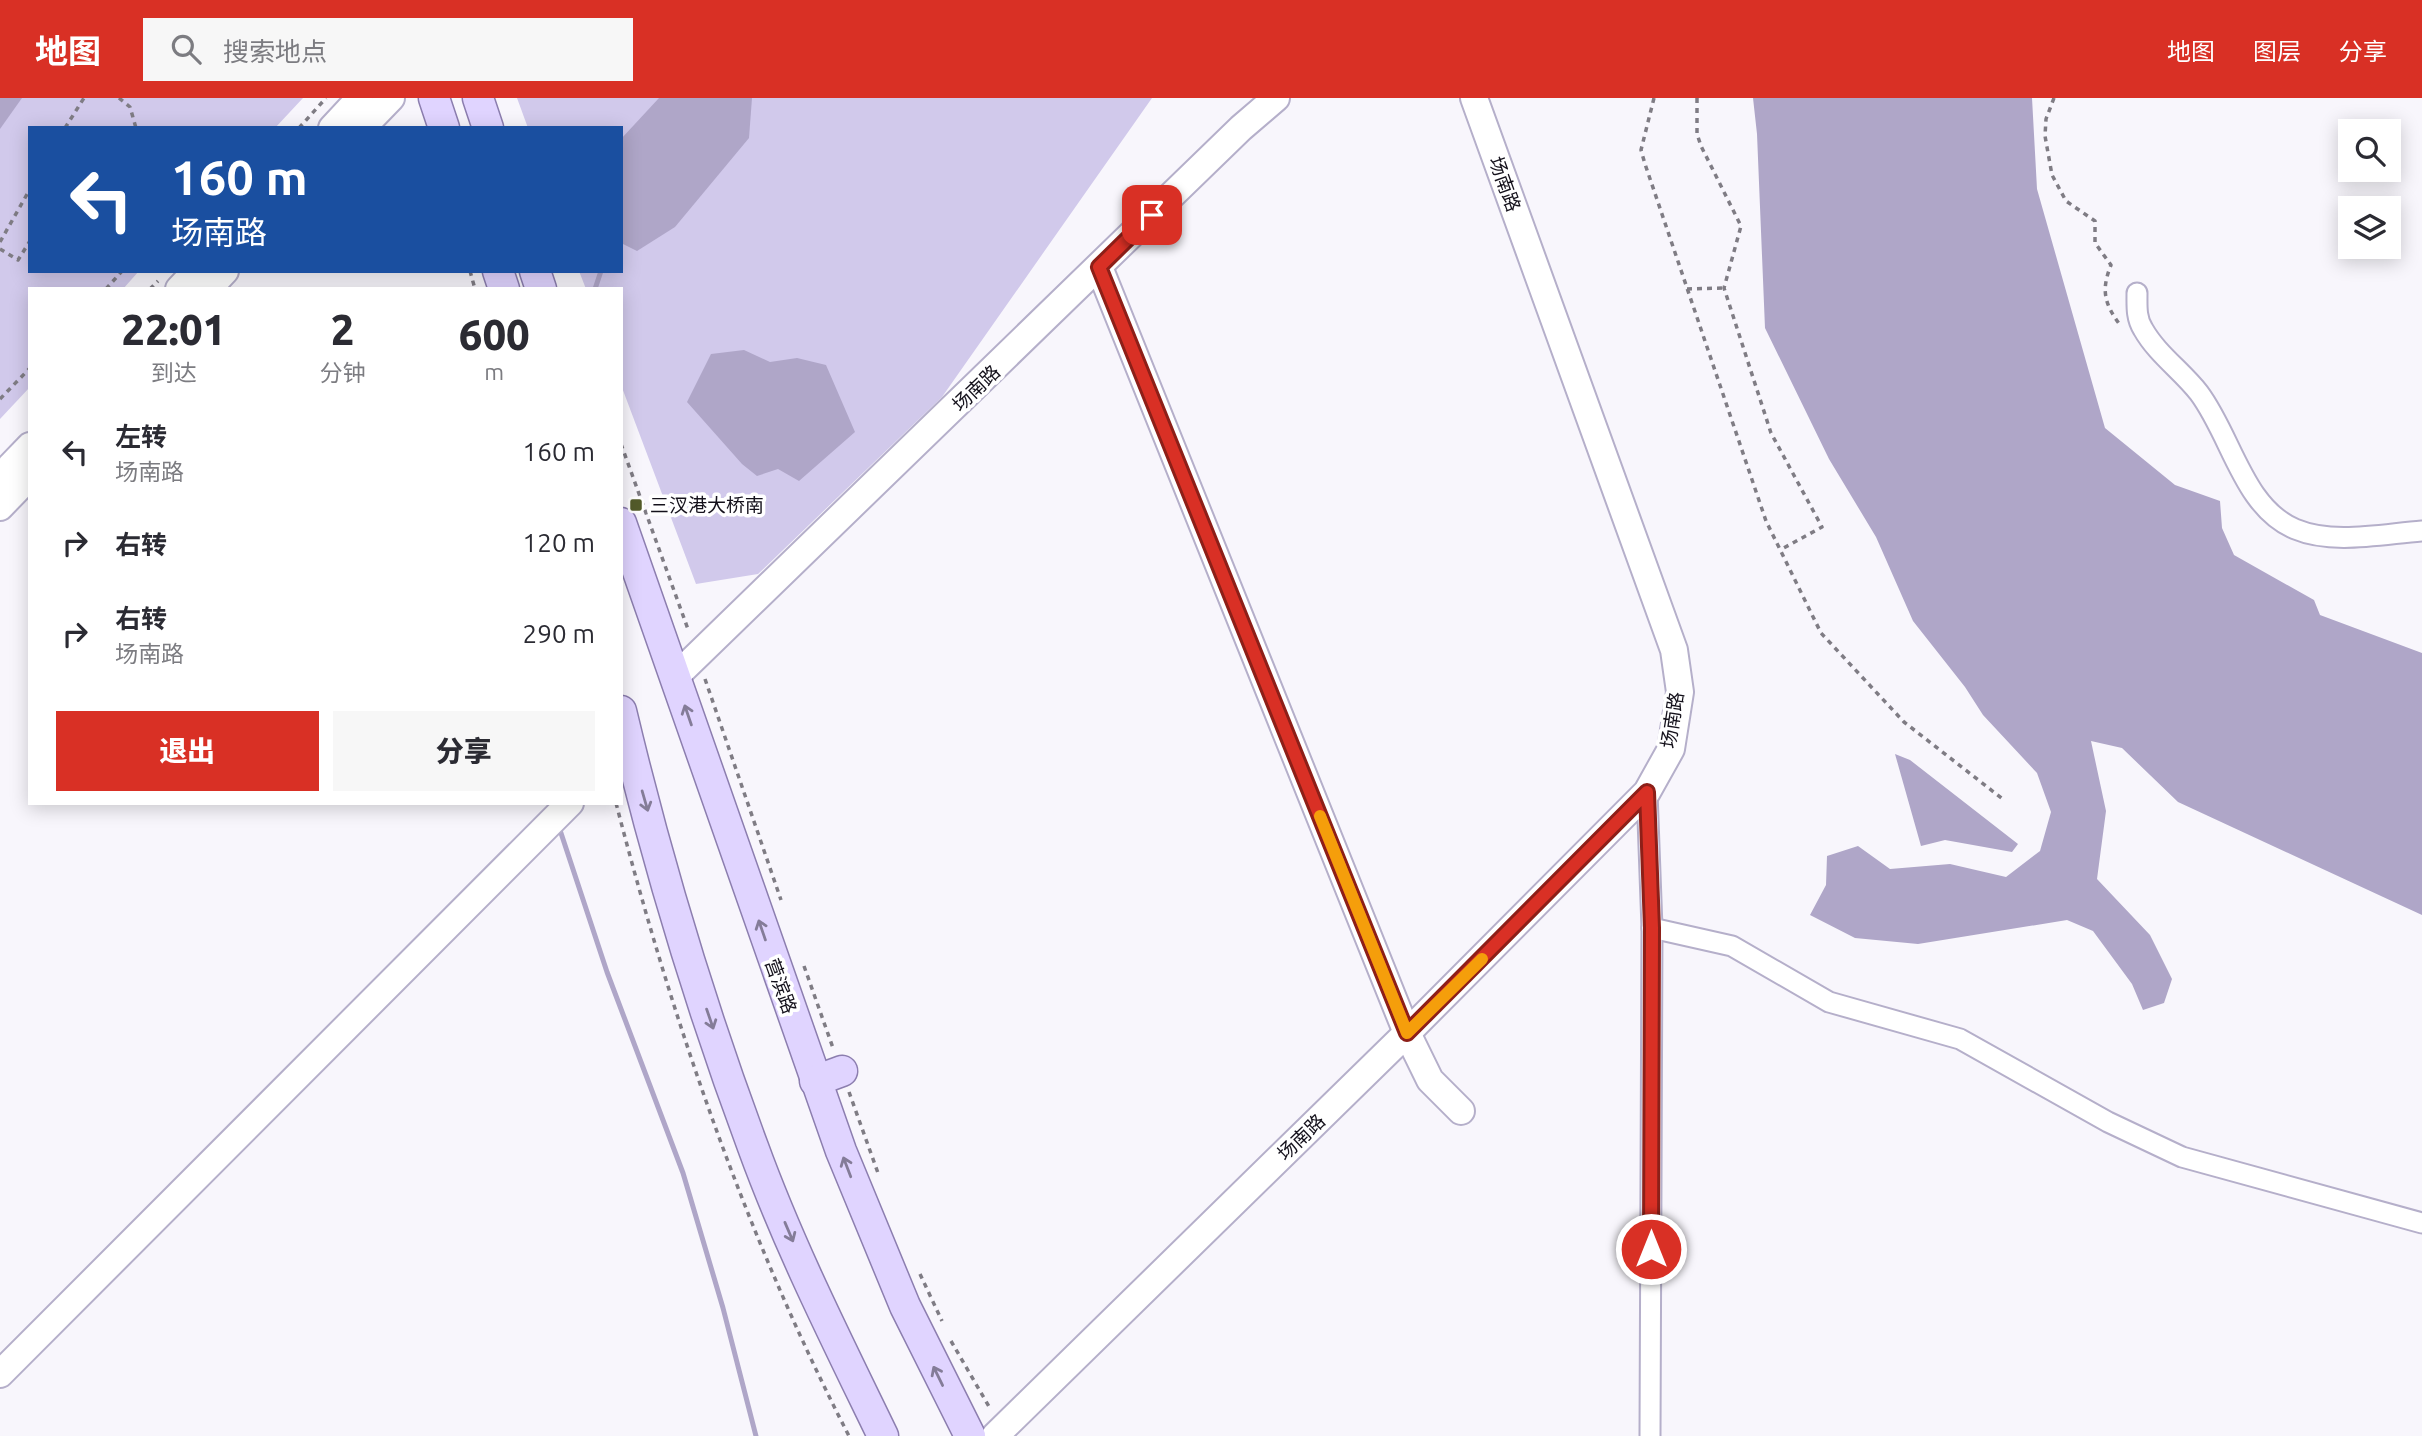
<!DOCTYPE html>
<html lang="zh">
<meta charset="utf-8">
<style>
body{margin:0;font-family:Ubuntu,"Noto Sans SC",sans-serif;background:#f7f7f7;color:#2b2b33;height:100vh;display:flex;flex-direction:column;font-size:26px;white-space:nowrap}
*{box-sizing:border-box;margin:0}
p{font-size:23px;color:#7c7c81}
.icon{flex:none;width:38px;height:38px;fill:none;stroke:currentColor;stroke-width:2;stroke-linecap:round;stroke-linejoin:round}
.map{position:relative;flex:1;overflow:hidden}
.drawer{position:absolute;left:28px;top:189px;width:595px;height:518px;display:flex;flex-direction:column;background:#fff;border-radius:0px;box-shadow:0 4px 18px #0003}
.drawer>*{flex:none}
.hud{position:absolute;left:28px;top:28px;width:595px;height:147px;border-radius:0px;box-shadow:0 4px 18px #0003;background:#1a4fa0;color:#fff;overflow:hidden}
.buttons{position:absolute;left:2338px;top:21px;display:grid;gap:14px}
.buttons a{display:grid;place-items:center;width:63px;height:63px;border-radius:0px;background:#fff;box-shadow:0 4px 18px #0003;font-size:35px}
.pin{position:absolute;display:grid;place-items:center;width:60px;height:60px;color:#fff;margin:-30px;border-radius:14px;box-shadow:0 4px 10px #0006}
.me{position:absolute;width:77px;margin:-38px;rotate:0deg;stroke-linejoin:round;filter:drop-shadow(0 0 5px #0008)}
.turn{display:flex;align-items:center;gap:24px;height:147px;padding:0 28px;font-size:32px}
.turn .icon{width:91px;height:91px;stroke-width:2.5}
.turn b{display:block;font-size:49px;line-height:60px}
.eta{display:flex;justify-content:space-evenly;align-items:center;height:119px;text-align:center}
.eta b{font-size:42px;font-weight:800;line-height:49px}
.action{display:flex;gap:14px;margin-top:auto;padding:14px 28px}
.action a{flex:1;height:80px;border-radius:0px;background:#d93025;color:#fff;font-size:28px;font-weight:800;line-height:80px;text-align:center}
.action a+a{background:#f7f7f7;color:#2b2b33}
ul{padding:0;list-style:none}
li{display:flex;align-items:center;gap:21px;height:91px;padding:0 28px}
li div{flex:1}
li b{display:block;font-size:26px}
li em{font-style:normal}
header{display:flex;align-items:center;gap:42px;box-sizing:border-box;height:98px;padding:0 35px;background:#d93025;color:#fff}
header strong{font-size:33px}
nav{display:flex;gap:38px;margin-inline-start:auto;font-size:24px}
.search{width:490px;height:63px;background:#f7f7f7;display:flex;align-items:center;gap:18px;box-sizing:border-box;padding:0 24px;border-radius:0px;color:#7c7c81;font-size:26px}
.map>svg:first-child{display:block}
</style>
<header>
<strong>地图</strong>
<div class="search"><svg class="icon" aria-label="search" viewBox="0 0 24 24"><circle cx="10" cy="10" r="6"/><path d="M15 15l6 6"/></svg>搜索地点</div>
<nav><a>地图</a><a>图层</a><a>分享</a></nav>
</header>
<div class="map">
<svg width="2422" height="1338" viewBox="0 0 2422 1338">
<rect width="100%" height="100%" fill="#f8f6fc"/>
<!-- green -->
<g fill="#d1c9eb">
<polygon points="16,0 303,0 275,30 30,30 30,173 139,173 123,191 30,191 30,289 0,321 0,24"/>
<polygon points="517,0 1152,0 942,299 758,476 696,486 621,287 621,191 586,191 579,173 621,173 621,30 528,30"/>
</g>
<!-- water -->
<g fill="#afa6c8">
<polygon points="0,0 22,0 0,31"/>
<polygon points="659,0 752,0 749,40 675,129 637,153 621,145 621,41"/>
<polygon points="1753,0 2032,0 2037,91 2105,330 2175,387 2220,403 2222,430 2234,457 2314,502 2320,517 2422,555 2422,817 2178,704 2122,650 2091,643 2106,713 2097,781 2150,837 2172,881 2164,905 2143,912 2132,886 2093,833 2067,822 1918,846 1855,840 1810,817 1826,787 1827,758 1858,748 1890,771 1950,766 2006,779 2040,753 2051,714 2037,675 1983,617 1965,589 1913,523 1876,439 1829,361 1765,230 1757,36"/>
<polygon points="744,252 770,264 797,260 826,267 855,334 799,383 778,371 757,378 742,366 687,304 711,256"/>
<polygon points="1895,656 1910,662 2018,746 2012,754 1945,742 1921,748"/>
</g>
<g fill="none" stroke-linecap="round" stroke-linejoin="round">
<!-- stream -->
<g stroke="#afa6c8" stroke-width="5">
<polyline points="595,191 601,173"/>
<polyline points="559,729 607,874 683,1075 723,1210 756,1338"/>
</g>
<defs>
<g id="street">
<path d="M2137,195C2137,208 2136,220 2143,231C2157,256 2182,273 2199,295C2232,339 2243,409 2295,431C2333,447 2382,436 2422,433"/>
<polyline points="1647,694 1652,830 1650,1338"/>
<polyline points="1652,830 1732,848 1829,904 1960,941 2108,1024 2182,1059 2422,1125"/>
</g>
<g id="secondary">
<polyline points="332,30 360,0"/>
<polyline points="362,30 391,0"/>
<polyline points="1099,169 1407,935 1430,982 1461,1013"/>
<polyline points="179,191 196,173"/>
<polyline points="208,191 225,173"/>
<polyline points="0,379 30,348"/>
<polyline points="0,409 30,378"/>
<polyline points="675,579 1241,30 1276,0"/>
<polyline points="0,1276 570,705"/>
<polyline points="995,1338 1407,935 1647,694 1671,651 1680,594 1674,552 1474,0"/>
</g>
<g id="primary">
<polyline points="434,0 444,30"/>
<polyline points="478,0 488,30"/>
<polyline points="498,173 504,191"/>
<polyline points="535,173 541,191"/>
<polyline points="621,425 841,1053 905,1208 970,1338"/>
<path d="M621,613C656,760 700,907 753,1049C789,1148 837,1243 883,1338"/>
<polyline points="815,983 842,973"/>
</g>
</defs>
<!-- street casing -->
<use href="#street" stroke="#b5afca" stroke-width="23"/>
<!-- secondary casing -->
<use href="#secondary" stroke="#b5afca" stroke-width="30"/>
<!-- primary casing -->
<use href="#primary" stroke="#8c7eaf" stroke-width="33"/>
<!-- path -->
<g stroke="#7f7c84" stroke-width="3.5" stroke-dasharray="5 5" stroke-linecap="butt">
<polyline points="119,0 130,9 136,30"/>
<polyline points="1654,0 1641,52 1645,66 1766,423 1821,535 1904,624 2004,702"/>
<polyline points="1697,0 1697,36 1701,48 1741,128 1724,190 1771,335 1822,429 1780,452"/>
<path d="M2054,0L2046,21L2045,38L2052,77L2066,103L2095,123V145L2111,167C2101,192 2104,205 2120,227"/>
<polyline points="65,30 84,0"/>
<polyline points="299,30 326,0"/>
<polyline points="0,144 30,91"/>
<polyline points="0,151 18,162 30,143"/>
<polyline points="470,173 475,191"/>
<polyline points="106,191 122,173"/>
<polyline points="150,191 158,183"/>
<polyline points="1687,191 1724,190"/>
<polyline points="0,301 30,270"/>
<polyline points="621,346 689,534"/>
<polyline points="705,581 781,802"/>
<path d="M616,705C672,922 746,1138 849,1338"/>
<polyline points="804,868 833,950"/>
<polyline points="849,994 878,1075"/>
<polyline points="920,1176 942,1223"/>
<polyline points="951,1243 991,1312"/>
</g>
<!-- street -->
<use href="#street" stroke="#fff" stroke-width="19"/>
<!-- secondary -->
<use href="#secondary" stroke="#fff" stroke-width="26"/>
<!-- primary -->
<use href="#primary" stroke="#e0d4ff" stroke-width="30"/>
</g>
<!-- one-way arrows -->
<defs><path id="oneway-shaft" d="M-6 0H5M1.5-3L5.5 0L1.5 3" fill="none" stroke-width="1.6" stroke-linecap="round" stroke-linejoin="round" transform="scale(1.75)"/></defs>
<g stroke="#847c98">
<use href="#oneway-shaft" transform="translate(688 617) rotate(-109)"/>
<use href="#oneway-shaft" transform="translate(645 703) rotate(74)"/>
<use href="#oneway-shaft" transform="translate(762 832) rotate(-109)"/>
<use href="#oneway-shaft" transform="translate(710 921) rotate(71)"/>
<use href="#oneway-shaft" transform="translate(847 1069) rotate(-111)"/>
<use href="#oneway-shaft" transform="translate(789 1134) rotate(67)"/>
<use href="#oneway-shaft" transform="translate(938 1278) rotate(-116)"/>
</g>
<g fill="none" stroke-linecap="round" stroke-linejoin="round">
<defs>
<polyline id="route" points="1152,117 1099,169 1407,935 1647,694 1652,830 1651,1151"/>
</defs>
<!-- route casing -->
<use href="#route" stroke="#8d1f18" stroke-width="18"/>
<!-- route -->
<use href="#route" stroke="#d93025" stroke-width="12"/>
<!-- slow -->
<polyline stroke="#f59e0b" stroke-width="12" points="1320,718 1407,935 1482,861"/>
</g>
<!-- markers -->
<rect fill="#535b2a" stroke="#fff" stroke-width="2.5" x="629" y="400" width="14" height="14" rx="3.5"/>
<g text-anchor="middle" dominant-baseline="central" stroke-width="7" stroke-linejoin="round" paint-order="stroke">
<!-- street labels -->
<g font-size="19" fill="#14111b" stroke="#fff">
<text transform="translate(1505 86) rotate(70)">场南路</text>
<text transform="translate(976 290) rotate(-44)">场南路</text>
<text transform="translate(1672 622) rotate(-81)">场南路</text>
<text transform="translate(781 888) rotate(70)">营滨路</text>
<text transform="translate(1301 1039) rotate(-44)">场南路</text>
</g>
<!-- poi labels -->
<g font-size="19" fill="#14111b" stroke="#fff" text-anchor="start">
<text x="650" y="407">三汊港大桥南</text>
</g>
</g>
</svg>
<div class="buttons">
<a><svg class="icon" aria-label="search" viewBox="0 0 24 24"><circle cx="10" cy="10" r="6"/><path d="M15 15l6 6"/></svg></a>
<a><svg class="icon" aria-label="layers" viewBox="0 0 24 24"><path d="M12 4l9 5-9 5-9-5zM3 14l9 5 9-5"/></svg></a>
</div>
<div class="pin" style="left:1152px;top:117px;background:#d93025"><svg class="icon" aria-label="arrive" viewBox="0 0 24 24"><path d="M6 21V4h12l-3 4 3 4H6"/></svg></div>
<svg class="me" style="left:1651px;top:1151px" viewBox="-20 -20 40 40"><circle r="17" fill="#d93025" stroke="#fff" stroke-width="3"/><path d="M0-11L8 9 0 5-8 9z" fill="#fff"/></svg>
<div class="hud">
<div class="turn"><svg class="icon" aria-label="left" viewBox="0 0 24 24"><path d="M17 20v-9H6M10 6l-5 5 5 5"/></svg><div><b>160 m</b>场南路</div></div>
</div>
<section class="drawer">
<div class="eta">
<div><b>22:01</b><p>到达</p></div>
<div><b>2</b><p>分钟</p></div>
<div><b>600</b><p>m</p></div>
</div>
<ul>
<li><svg class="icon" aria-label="left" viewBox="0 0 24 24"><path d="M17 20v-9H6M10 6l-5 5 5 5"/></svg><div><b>左转</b><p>场南路</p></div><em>160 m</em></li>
<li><svg class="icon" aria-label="right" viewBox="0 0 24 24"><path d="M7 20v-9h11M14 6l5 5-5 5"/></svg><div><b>右转</b></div><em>120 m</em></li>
<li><svg class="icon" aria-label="right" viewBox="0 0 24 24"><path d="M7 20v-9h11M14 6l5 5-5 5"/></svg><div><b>右转</b><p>场南路</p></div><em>290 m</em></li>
</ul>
<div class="action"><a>退出</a><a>分享</a></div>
</section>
</div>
